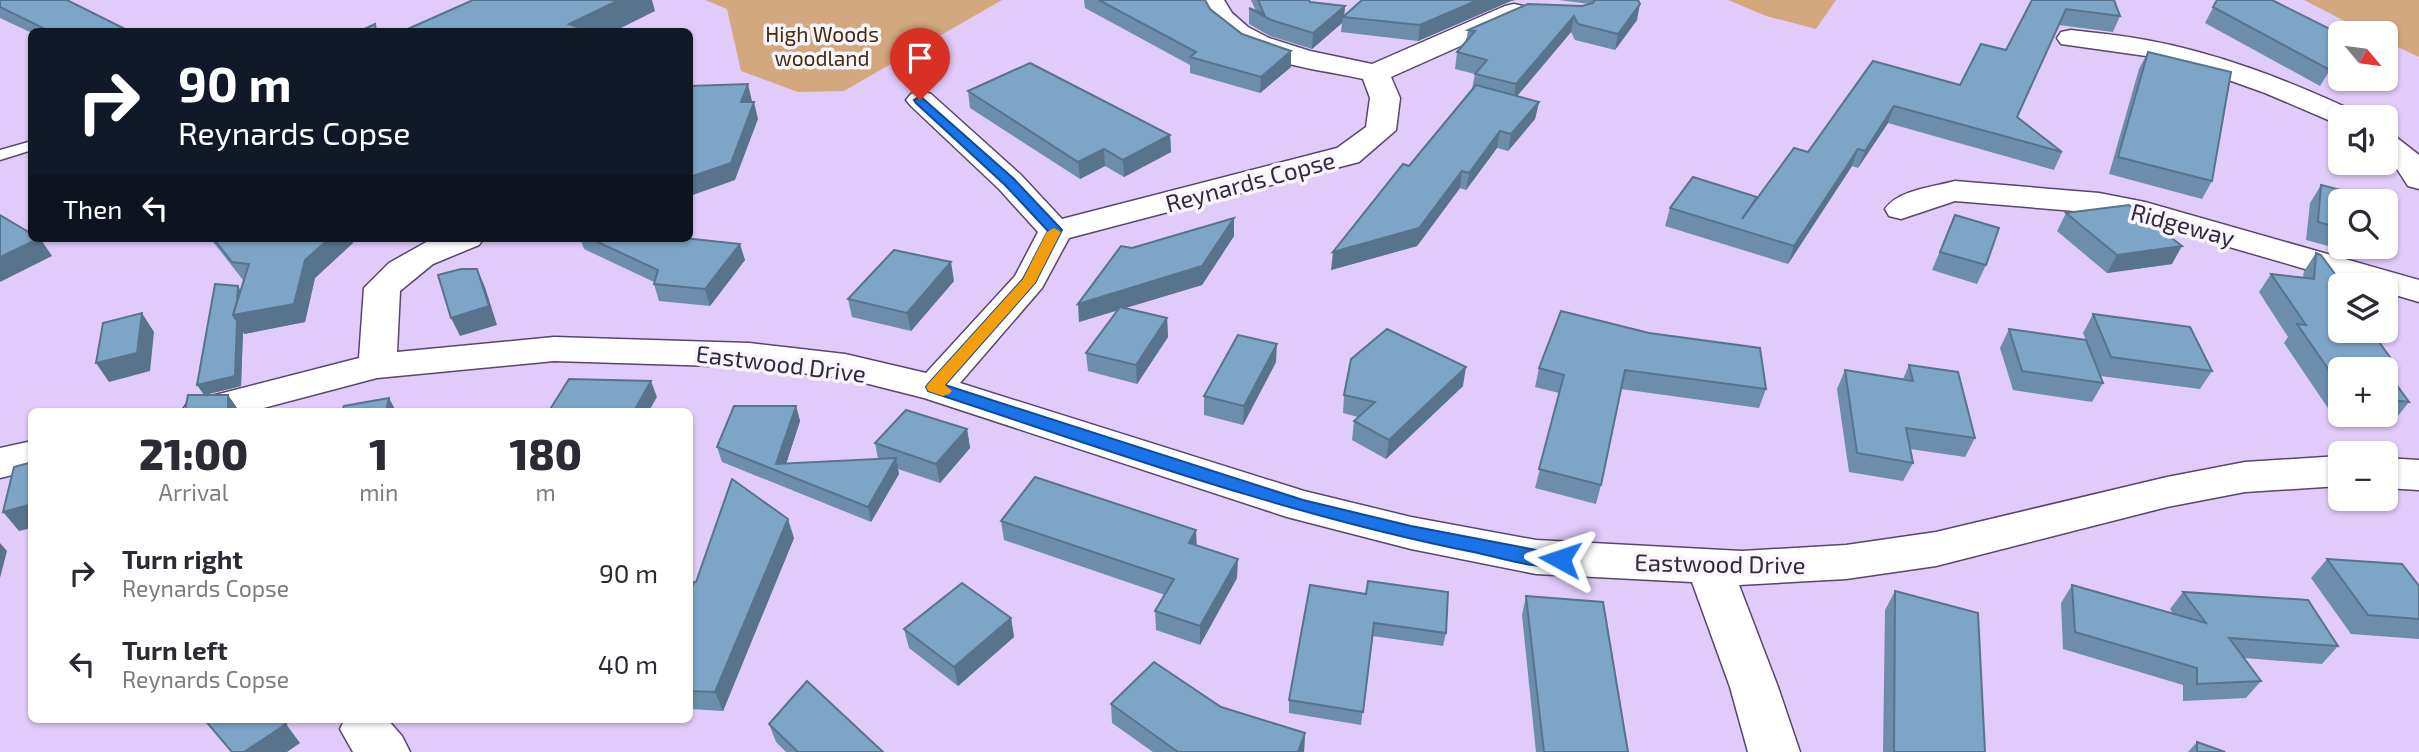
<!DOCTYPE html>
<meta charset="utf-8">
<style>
body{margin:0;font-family:"Exo 2",sans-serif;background:#f7f7f7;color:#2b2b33;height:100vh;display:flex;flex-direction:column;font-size:26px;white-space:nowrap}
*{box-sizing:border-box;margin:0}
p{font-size:23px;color:#7c7c81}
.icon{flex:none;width:38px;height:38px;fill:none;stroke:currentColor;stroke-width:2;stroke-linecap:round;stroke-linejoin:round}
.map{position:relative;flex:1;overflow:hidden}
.panel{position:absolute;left:28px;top:408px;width:665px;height:315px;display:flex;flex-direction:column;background:#fff;border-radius:10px;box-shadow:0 2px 5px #0004}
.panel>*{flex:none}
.top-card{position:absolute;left:28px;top:28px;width:665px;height:214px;border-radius:10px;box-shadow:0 2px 5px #0004;background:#111827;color:#fff;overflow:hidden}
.needle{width:46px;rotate:119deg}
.fabs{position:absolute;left:2328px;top:21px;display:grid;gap:14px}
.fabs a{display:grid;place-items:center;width:70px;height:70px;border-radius:10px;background:#fff;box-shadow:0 2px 5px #0004;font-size:35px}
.pin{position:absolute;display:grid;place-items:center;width:60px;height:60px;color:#fff;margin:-72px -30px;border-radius:50% 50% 50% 0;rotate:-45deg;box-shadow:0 0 7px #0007}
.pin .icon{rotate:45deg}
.me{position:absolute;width:77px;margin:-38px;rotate:275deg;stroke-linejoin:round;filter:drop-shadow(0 0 5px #0008)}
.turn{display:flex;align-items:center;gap:24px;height:147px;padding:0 35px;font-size:32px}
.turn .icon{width:91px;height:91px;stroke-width:2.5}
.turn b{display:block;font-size:49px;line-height:60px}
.then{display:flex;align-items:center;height:66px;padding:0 35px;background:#0003;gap:14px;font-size:26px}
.eta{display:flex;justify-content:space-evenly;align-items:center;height:119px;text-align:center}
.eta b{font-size:42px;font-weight:800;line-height:49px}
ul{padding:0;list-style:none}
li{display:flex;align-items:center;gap:21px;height:91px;padding:0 35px}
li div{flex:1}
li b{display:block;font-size:26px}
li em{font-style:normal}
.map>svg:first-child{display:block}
</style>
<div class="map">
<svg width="2419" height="752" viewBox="0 0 2419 752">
<rect width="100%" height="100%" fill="#e0cbfa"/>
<!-- green -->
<g fill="#d4a87e">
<polygon points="705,0 1002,0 844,91 798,92 741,71 727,9"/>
<polygon points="1728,0 1836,0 1816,29 1766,16"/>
<polygon points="2304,0 2419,0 2419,57 2385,41 2385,33 2368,33"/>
</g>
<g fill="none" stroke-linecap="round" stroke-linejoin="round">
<defs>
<polygon id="lane" points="32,141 32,150 0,160 0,150"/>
<g id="street">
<path d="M1198,0H1224L1232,13L1248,27L1269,38L1310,51L1372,64L1505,6L1514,4L1523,6L1527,12L1523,18L1391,77L1400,98L1396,130L1359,162L1069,238L1042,288L960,383L1304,491L1411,517L1536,540L1742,551L1846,545L1936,532L2167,477L2245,462L2340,456V486L2245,492L2167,507L1936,566L1846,579L1739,585L1778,687L1800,752H1748L1730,687L1692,582L1536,574L1411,549L1287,517L924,398L845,378L749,367L554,361L377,378L252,411H182L188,402L359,358L364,288L389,263L430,240L484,238L479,245L433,264L400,291L397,352L554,337L749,343L845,354L926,373L1015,276L1038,232L999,189L911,106L906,100L911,94L921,91L931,94L1021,175L1062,219L1337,148L1366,127L1370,98L1363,79C1314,68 1247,64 1212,23C1207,16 1203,8 1198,0Z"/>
<path d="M2071,30C2096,33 2121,35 2146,40C2218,53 2287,80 2354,111L2358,117H2340V125L2265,93L2195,68L2146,56L2061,44L2057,38L2061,32Z"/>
<polygon points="2385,135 2396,137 2419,155 2419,189 2408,186 2397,169 2385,159"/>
<path d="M1955,181L2099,193L2145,202L2419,280V302L2385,292V285H2360L2140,221L2099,213L1955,201L1901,219L1889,216L1885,209C1898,190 1933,187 1955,181Z"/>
<polygon points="32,441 32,470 0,478 0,448"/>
<polygon points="2385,458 2419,460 2419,490 2385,488"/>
<polygon points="345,719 387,719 402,736 410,752 353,752 340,729"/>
</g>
</defs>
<!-- lane casing -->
<use href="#lane" stroke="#58466d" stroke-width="3"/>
<!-- street casing -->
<use href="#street" stroke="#58466d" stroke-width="3"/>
<!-- lane -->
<use href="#lane" fill="#fff" fill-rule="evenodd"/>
<!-- street -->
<use href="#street" fill="#fff" fill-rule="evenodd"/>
</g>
<!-- wall -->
<g fill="#6c8eac">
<polygon points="0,0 131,32 32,32 32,33 0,18"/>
<polygon points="1084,0 1205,0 1210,9 1242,34 1291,67 1260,93 1190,73 1190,65 1085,8"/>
<polygon points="1251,0 1309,0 1310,2 1345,6 1344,15 1362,0 1515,0 1511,1 1418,41 1341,32 1342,23 1312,49 1270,36 1249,24 1249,8 1256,11"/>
<polygon points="1559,0 1638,0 1637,20 1615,50 1575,40 1571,32 1517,96 1539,102 1535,119 1508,151 1497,148 1466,190 1460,188 1417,246 1331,270 1409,166 1472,89 1475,74 1455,69 1457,52 1466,41 1468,30 1590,4"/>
<polygon points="2032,0 2120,16 2113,32 2059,25 2017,117 2062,152 2054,170 1888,123 1858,168 1852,166 1788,264 1665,226 1670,208 1757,197 1755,201 1808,152 1873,61 1960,85 2006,50"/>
<polygon points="2217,0 2330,70 2320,86 2205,23"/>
<polygon points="2148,52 2212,181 2202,199 2109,174 2139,69"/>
<polygon points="968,91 1170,135 1171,152 1124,177 1105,166 1080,179 970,108"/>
<polygon points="2321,185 2340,201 2340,247 2380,247 2372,258 2306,240 2310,203"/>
<polygon points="2066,213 2172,264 2107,273 2057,231"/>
<polygon points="1955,215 1986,265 1977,284 1932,270"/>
<polygon points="1234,218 1234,236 1202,285 1125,308 1167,318 1168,337 1137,384 1088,371 1086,353 1117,310 1079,322 1132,248"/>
<polygon points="210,238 350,238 353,243 315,278 305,322 244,334 243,331 241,386 205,395 228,395 239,411 185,411 203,395 241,291 243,280"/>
<polygon points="580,238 684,238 745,260 710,306 659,301 654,284 654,282 584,249"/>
<polygon points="2316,253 2340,331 2392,360 2385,369 2340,369 2340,415 2332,414 2284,343 2288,337 2259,292 2271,274 2303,277 2304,271"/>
<polygon points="954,281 911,331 852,317 848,299"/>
<polygon points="1561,311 1766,389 1759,408 1621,389 1601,485 1596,504 1535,488 1559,393 1535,387 1539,368"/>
<polygon points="2093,314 2212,371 2200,389 2100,376 2103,383 2092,402 2013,390 2000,348 2009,329 2086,340 2083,333"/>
<polygon points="1276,362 1243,425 1204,415 1204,396"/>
<polygon points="1909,365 1975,438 1965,457 1910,449 1913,463 1903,481 1849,472 1837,389 1845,370 1903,379"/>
<polygon points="2385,369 2409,402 2394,421 2342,415 2385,415"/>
<polygon points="1463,386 1386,459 1352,440 1354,421 1358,417 1343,413 1344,395"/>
<polygon points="796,406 800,421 786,464 878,459 875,443 967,429 970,448 940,483 898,469 899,474 871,522 722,462 717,447"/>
<polygon points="1001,521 1197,545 1237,578 1200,645 1156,630 1155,611 1165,595 1004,540"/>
<polygon points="794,538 723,711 690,709 690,591 696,582"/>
<polygon points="2327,559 2419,586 2419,639 2351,634 2311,578"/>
<polygon points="1310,585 1446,633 1443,646 1372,636 1361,725 1289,713 1289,700"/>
<polygon points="2072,585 2173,614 2170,609 2183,592 2338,646 2322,664 2244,658 2261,681 2246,698 2183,701 2183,685 2063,649 2061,603"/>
<polygon points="1895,591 1985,752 1883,752 1885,610"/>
<polygon points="1526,596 1628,752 1536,752 1522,615"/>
<polygon points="1011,618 1014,637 958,686 909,648 904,629"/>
<polygon points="1111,704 1221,707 1305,733 1304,752 1153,752 1112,723"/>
<polygon points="769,724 883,752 786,752 776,742"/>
<polygon points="2197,742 2225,752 2188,752"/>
</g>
<!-- shaded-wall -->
<g fill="#58748c">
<polygon points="619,0 652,0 655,11 613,32 572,32 569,24"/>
<polygon points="1478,0 1515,0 1511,1 1418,41 1420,25"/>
<polygon points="1640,4 1637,20 1615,50 1618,34"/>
<polygon points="1345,6 1344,17 1343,17 1342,23 1312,49 1313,33"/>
<polygon points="1574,16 1571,32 1513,101 1516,84"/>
<polygon points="1291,51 1291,67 1260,93 1261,77"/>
<polygon points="748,84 752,101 745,119 741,102"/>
<polygon points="754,102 758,119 735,180 690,196 690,177"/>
<polygon points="1539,102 1535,119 1508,151 1511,134"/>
<polygon points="1894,106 1888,123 1858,168 1865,151"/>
<polygon points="1500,131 1497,148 1466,190 1469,173"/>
<polygon points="1170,135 1171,152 1124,177 1123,160"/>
<polygon points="1104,149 1105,166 1080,179 1078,162"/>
<polygon points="1858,149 1852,166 1788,264 1794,246"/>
<polygon points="1462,171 1460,188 1417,246 1331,270 1333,252"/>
<polygon points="1234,218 1234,236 1202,285 1079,322 1078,304"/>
<polygon points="40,238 52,256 0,282 0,257"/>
<polygon points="330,238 350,238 353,243 315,278 305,322 244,334 243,331 241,386 204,395 197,385 233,315 238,286 244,296 305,260"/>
<polygon points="740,244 745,260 710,306 705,289"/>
<polygon points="2182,246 2172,264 2107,273 2117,255"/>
<polygon points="951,262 954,281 911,331 907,313"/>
<polygon points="477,269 485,287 497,325 460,336 451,318"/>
<polygon points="142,313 154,332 150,371 109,382 96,363"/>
<polygon points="1167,318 1168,337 1137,384 1136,365"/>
<polygon points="1277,344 1276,362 1243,425 1244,406"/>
<polygon points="1466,367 1463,386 1386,459 1389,440"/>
<polygon points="651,381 657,397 649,411 634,411"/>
<polygon points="228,395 239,411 228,411"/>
<polygon points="389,398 396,411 386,411"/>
<polygon points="796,406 800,421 783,473 776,464"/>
<polygon points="967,429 970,448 940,483 936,464"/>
<polygon points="896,458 899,474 871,522 868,507"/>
<polygon points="32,504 32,528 19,531 3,512"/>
<polygon points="788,519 794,538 723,711 715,692"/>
<polygon points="1196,530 1197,549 1189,543"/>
<polygon points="0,543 7,551 0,578"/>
<polygon points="1238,559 1237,578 1200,645 1200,626"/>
<polygon points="1011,618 1014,637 958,686 954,667"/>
<polygon points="286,724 300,743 287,752 244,752"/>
<polygon points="1305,733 1304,752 1298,752"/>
</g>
<!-- building -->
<g fill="#7da5c8" stroke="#58748c" stroke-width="2">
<polygon points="0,0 67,0 131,32 51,32 0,7"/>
<polygon points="473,0 619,0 569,24 592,32 401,32"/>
<polygon points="1099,0 1205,0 1210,9 1242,34 1291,51 1261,77 1190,57 1196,52"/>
<polygon points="1258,0 1309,0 1310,2 1345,6 1313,33 1271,20 1249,8 1264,14"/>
<polygon points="1362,0 1478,0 1420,25 1343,17"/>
<polygon points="1595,0 1638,0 1640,4 1618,34 1578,24 1574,16 1516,84 1475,74 1487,60 1457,52 1475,31 1468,30 1528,4 1582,6 1593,3"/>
<polygon points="2032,0 2114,0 2120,16 2066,9 2017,117 2062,152 1894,106 1865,151 1858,149 1794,246 1670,208 1693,177 1757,197 1742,219 1794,148 1808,152 1873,61 1960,85 1981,44 2006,50"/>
<polygon points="2217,0 2272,0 2334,31 2330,70 2213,7"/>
<polygon points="375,24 376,32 358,32"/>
<polygon points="2148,52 2231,72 2212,181 2118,157"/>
<polygon points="1030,63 1170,135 1123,160 1104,149 1078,162 968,91"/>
<polygon points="748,84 741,102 754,102 731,163 690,177 690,86"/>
<polygon points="1476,85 1539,102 1511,134 1500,131 1469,173 1462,171 1419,228 1333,252 1403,164 1409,166"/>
<polygon points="2321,185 2384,201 2340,201 2340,228 2318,222"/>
<polygon points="2129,205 2182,246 2117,255 2066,213"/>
<polygon points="0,215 32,234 32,238 40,238 0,257"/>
<polygon points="1955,215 1999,228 1986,265 1940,252"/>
<polygon points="1234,218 1202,266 1078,304 1121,246 1132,248"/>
<polygon points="213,238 330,238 305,260 294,304 233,315 249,264 232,262"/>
<polygon points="589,238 684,238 740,244 705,289 654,284 658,270"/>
<polygon points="894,250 951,262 907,313 848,299"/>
<polygon points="2316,253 2321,255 2343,285 2340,285 2340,331 2371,331 2392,360 2377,358 2385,369 2340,369 2340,386 2297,324 2306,325 2271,274 2314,279"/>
<polygon points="461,269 477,269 489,306 451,318 438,275"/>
<polygon points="215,284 238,286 237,301 233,315 237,321 235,376 197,385"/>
<polygon points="1120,307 1167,318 1136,365 1086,353"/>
<polygon points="1561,311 1649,333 1760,348 1766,389 1625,370 1601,485 1539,469 1564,375 1539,368"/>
<polygon points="142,313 137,353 96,363 103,323"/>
<polygon points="2093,314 2190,327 2212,371 2111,357"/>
<polygon points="1387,329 1466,367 1389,440 1354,421 1375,402 1344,395 1351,359"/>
<polygon points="2009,329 2086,340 2103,383 2022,371"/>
<polygon points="1238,335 1277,344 1244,406 1204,396"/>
<polygon points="1909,365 1958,372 1975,438 1906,428 1913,463 1857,453 1845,370 1913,381"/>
<polygon points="2385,369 2409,402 2385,399"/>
<polygon points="569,379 651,381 634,411 549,411"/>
<polygon points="188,395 228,395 228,411 185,411"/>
<polygon points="389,398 386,411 342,411 344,406"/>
<polygon points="734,406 796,406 776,464 896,458 868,507 717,447"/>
<polygon points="906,410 967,429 936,464 875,443"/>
<polygon points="32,462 32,504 3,512 14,467"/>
<polygon points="1035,477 1196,530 1189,543 1238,559 1200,626 1155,611 1174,579 1001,521"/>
<polygon points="732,479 788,519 715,692 690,691 690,591 694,582 696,582"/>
<polygon points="2327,559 2402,564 2419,586 2419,619 2368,615"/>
<polygon points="1368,581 1448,592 1446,633 1374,623 1363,712 1289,700 1310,585 1366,594"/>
<polygon points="962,583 1011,618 954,667 904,629"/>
<polygon points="2072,585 2206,623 2183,592 2308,600 2338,646 2229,638 2261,681 2197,684 2197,668 2075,632"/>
<polygon points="1895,591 1978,613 1985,752 1894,752"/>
<polygon points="1526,596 1603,602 1628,752 1544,752"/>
<polygon points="1154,662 1221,707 1305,733 1298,752 1178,752 1111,704"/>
<polygon points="807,681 883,752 798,752 769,724"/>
<polygon points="204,719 281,719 286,724 244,752 232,752"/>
<polygon points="2197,742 2225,752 2197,752"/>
</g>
<!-- route -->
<path fill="#1a73e8" stroke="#114b97" stroke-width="2" d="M920,96L1014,179L1062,230L1035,283L945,385L1303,500L1411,526L1536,550L1567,554L1570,559L1567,564C1539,572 1500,557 1473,552C1287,515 1108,450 928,391L926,387L928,384L1023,279L1048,231L1005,185L916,103L914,100Z"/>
<!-- slow -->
<polygon fill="#f59e0b" points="1054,228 1061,232 1035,283 945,385 952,391 949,394 943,396 928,391 926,387 928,384 1023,279 1047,232"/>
<g text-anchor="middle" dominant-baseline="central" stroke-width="7" stroke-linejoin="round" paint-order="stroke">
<!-- far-park labels -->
<g font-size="21" fill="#4a2a03" stroke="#f9f5fe">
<text x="822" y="33">High Woods<tspan x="822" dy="24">woodland</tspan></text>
</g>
<!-- street labels -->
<g font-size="24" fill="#322a3c" stroke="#f9f5fe">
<text transform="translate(1250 181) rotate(-15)">Reynards Copse</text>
<text transform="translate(2183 224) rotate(15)">Ridgeway</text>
<text transform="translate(781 363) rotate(7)">Eastwood Drive</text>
<text transform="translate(1720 563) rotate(1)">Eastwood Drive</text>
</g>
</g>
</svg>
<div class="fabs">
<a><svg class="needle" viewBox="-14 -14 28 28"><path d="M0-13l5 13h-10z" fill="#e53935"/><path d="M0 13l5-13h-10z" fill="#7c7c81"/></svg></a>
<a><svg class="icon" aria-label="sound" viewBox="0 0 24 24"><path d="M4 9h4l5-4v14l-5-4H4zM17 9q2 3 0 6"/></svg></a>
<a><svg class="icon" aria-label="search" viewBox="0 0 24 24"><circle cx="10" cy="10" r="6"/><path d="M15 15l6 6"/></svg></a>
<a><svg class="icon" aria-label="layers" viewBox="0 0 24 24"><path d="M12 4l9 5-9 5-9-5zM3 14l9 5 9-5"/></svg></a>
<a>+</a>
<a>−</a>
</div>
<div class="pin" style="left:920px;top:100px;background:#d93025"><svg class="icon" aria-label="arrive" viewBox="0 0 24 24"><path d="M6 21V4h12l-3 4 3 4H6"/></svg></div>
<svg class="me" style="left:1560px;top:559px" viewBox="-20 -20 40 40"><path d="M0-17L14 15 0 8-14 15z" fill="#1a73e8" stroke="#fff" stroke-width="4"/></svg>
<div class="top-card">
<div class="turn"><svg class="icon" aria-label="right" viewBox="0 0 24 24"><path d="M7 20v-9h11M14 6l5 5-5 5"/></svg><div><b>90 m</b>Reynards Copse</div></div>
<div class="then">Then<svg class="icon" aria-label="left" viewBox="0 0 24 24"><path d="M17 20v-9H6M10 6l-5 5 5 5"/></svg></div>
</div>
<section class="panel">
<div class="eta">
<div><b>21:00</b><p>Arrival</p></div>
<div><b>1</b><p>min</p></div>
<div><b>180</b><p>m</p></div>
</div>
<ul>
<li><svg class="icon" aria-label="right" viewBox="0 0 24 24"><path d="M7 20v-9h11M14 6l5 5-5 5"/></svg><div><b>Turn right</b><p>Reynards Copse</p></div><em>90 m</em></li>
<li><svg class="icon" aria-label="left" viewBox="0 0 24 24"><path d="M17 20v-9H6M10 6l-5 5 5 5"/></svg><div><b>Turn left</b><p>Reynards Copse</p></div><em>40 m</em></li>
</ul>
</section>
</div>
